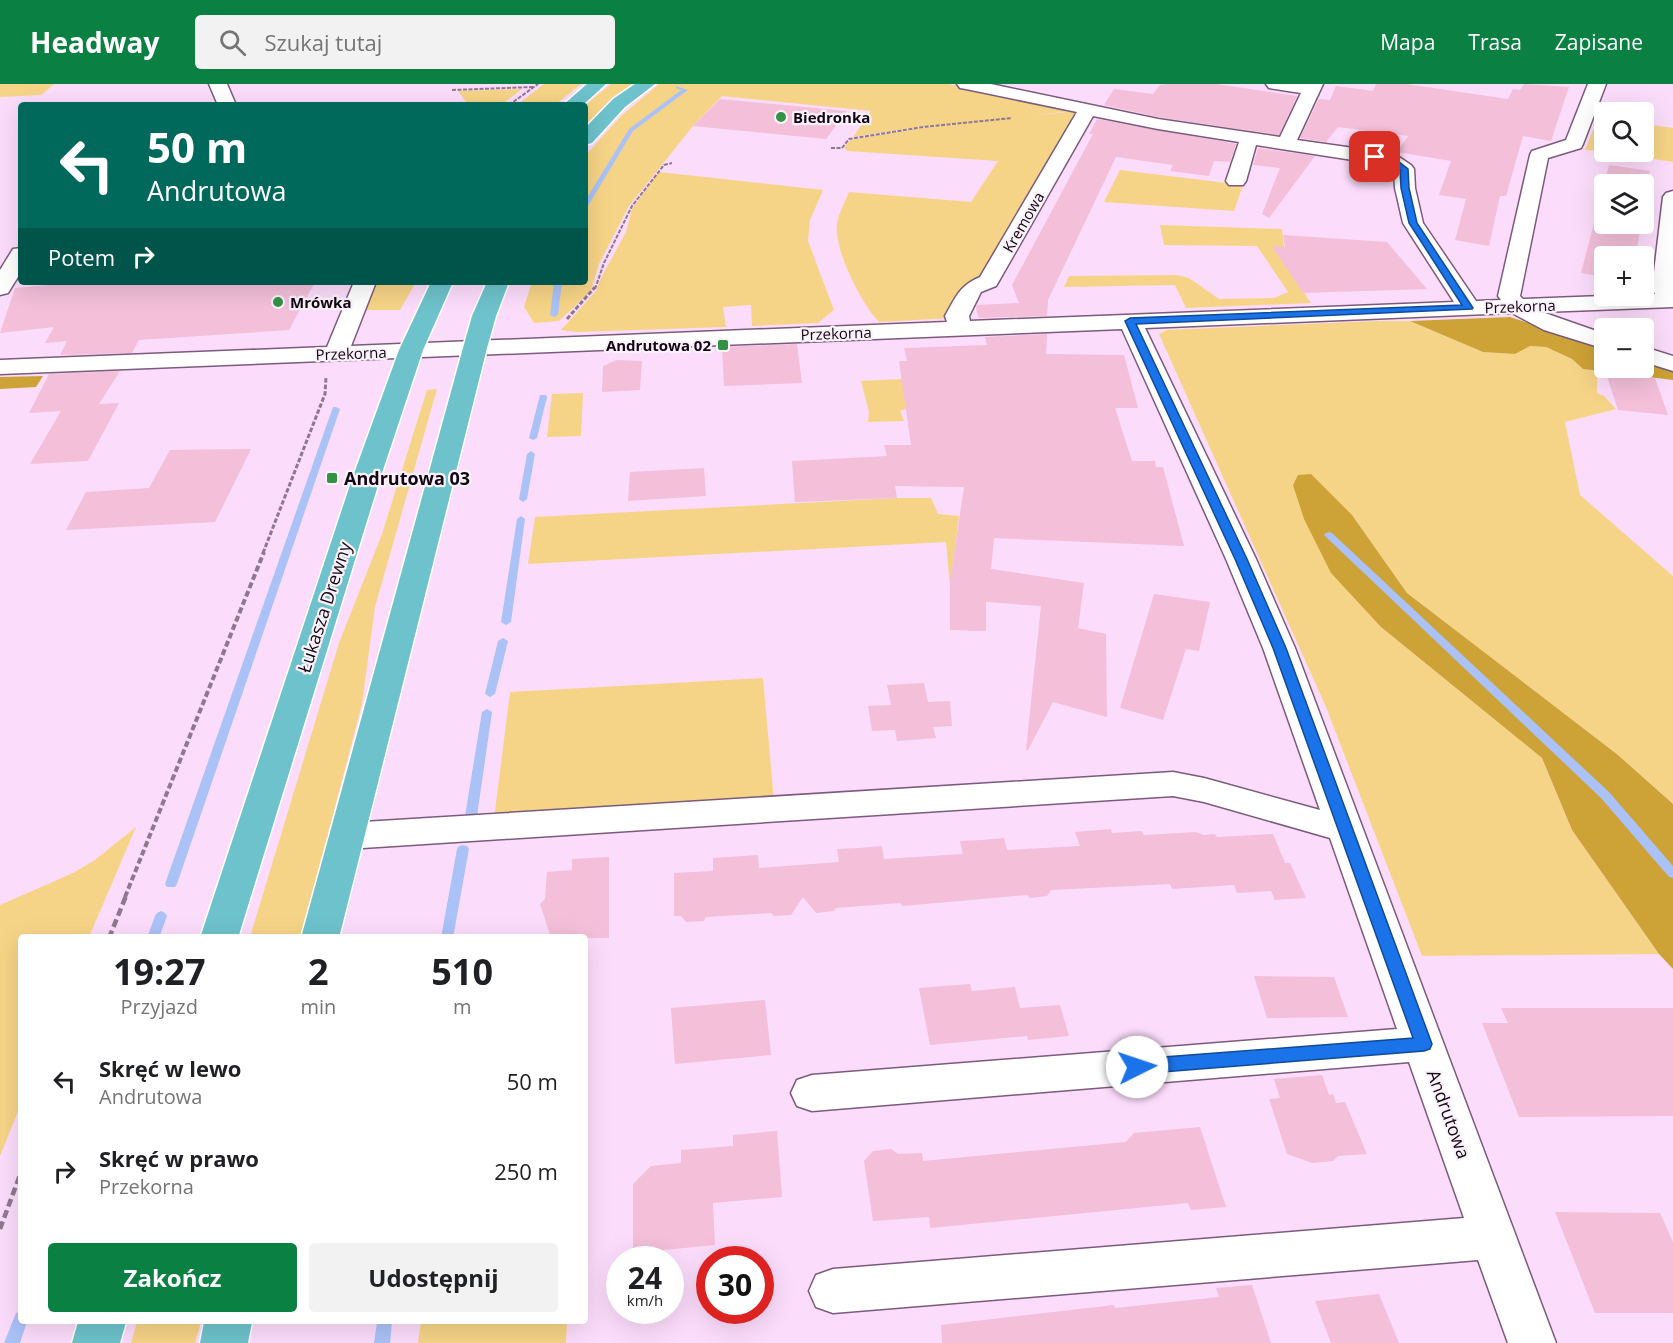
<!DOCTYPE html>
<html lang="pl">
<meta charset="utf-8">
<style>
body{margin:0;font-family:"Open Sans",sans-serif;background:#f2f2f2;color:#202124;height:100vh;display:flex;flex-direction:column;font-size:22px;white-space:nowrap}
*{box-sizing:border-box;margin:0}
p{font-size:20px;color:#757577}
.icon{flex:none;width:33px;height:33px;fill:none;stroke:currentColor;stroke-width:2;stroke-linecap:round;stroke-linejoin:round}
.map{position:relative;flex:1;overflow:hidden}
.drawer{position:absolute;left:18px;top:850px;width:570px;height:390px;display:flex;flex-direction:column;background:#fff;border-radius:6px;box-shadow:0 6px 24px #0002}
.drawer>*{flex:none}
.banner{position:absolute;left:18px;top:18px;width:570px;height:183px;border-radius:6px;box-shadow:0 6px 24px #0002;background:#00695c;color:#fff;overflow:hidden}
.controls{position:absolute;left:1594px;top:18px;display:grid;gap:12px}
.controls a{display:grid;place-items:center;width:60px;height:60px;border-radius:6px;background:#fff;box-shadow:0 6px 24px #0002;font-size:30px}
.speed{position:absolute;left:606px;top:1162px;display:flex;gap:12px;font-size:30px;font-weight:700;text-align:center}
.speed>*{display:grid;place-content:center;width:78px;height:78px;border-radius:50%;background:#fff;box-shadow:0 6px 24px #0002;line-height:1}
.speed small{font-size:15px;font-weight:400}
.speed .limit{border:9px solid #d22;background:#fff;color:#111}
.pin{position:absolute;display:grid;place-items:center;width:51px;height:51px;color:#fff;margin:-26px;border-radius:12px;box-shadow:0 3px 9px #0006}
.me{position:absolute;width:66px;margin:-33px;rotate:86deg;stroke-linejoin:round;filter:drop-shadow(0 0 4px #0008)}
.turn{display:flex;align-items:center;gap:21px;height:126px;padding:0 30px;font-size:27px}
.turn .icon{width:78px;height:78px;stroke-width:2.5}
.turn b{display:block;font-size:42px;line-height:51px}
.then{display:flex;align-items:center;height:57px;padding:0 30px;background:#0003;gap:12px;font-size:22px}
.eta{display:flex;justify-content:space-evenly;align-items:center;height:102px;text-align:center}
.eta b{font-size:36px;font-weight:700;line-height:42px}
.action{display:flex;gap:12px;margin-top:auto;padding:12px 30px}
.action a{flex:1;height:69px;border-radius:6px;background:#0b8043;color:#fff;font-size:24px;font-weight:700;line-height:69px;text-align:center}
.action a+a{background:#f2f2f2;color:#202124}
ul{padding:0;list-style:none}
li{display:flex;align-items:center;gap:18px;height:90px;padding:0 30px}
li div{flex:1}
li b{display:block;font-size:22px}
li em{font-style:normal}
header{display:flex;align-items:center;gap:36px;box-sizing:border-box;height:84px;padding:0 30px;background:#0b8043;color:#fff}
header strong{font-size:28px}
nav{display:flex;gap:33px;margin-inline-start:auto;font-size:21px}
.search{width:420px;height:54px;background:#f2f2f2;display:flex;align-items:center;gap:15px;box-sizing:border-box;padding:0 21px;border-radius:6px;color:#757577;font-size:22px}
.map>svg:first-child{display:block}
</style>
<header>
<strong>Headway</strong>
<div class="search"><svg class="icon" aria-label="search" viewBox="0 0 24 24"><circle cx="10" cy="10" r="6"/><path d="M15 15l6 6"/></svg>Szukaj tutaj</div>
<nav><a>Mapa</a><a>Trasa</a><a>Zapisane</a></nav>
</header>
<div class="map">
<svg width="1673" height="1259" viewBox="0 0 1673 1259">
<rect width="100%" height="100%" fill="#fcdcfb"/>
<!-- green -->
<g fill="#f6d487">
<polygon points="0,0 54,0 41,11 0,13"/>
<polygon points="544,0 581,0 555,21 517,21"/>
<polygon points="611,0 632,0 585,41 585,21"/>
<path d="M659,0H948L1078,26L1029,32L1076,27L981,191L965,204L952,234L879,238C862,221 833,164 837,139C839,129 845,118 849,108L971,118L998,77L848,67L844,64L850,56L919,44L1001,35L919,43L853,53L871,27L722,12L693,42L629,122L599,180L591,207L559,237L534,239L524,223L532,198H585V72L621,32Z"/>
<polygon points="522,5 501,21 468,21 458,7"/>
<polygon points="1605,34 1605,67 1585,66 1597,36"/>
<polygon points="1644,40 1673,44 1673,78 1609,68 1644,68"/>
<polygon points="1120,86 1243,101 1234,127 1104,118"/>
<polygon points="659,88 823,106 810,136 808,157 834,226 818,239 752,242 751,221 723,223 726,243 577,248 561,246 596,207 601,194 626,148 632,125"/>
<polygon points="1160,141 1282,145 1284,163 1273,163 1311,219 1186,224 1175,201 1064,203 1069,192 1177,191 1189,194 1219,215 1274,214 1288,208 1257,162 1164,161"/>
<polygon points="374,198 416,198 400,226 362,226"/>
<polygon points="1378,237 1410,237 1483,268 1515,270 1530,262 1546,263 1572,275 1583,285 1597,287 1597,309 1604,312 1616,325 1565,338 1580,411 1673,492 1673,720 1618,671 1407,509 1352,431 1381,543 1542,674 1572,746 1659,870 1422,872 1326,623 1159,250 1167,246"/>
<polygon points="902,295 906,325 900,327 904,337 868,338 869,328 861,297"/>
<polygon points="437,305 375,523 362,620 301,853 250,853 339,559 382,450 427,306"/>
<polygon points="583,309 581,352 547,353 552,310"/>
<polygon points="897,414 931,414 938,430 959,432 950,503 946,458 528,480 535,433"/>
<polygon points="763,594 774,717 494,735 510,608"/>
<polygon points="136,743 89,853 21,854 21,1020 0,1072 0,821 73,789 95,776"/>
<polygon points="137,1238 201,1238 195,1259 131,1259"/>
<polygon points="421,1238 567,1238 566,1259 418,1259"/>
</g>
<!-- forest -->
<g fill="#cda236">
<polygon points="1510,233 1605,264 1605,284 1644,284 1644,277 1673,287 1673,296 1583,285 1572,275 1546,263 1530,262 1515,270 1483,268 1410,237"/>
<polygon points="43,292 36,303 0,305 0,293"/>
<polygon points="1311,390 1352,431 1407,509 1618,671 1673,720 1673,885 1659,870 1572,746 1542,674 1381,543 1331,489 1304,435 1293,401 1298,391"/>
</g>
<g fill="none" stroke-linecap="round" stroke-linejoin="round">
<!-- stream -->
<g fill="#abc2f6" fill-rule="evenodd">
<polygon points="676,2 688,6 633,47 588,122 585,124 585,117 629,45 681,6 676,4"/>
<polygon points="554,198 562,198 558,231 554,233 550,231"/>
<polygon points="540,311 546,311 547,313 537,354 533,356 529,354"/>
<polygon points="333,323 336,323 340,325 177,800 175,803 167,803 165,800"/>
<polygon points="531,367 535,370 527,415 523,418 519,415 527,370"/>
<polygon points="521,432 525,435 511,538 506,541 501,538 517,435"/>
<polygon points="1329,448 1332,449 1609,708 1673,782 1673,794 1669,793 1601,714 1326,453 1324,451 1326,449"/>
<polygon points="503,554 508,557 495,610 490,613 485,610 498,557"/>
<polygon points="487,625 492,628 477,732 475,735 467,735 465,732 482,628"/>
<polygon points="463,761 467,762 469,765 453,854 441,854 457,765 459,762"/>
<polygon points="161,827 165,829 167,832 159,854 147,854 155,832 157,829"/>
<polygon points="21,1227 21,1238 27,1238 20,1259 4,1259 16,1229"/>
<polygon points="377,1238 392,1238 390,1259 374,1259"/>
</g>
</g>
<!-- building -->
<g fill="#f3bfd9">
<polygon points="1168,0 1216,0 1297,12 1279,51 1158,33 1104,21 1114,5 1153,10 1160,1"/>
<polygon points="1376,0 1406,0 1508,15 1513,5 1520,6 1524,0 1569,3 1551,57 1523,52 1506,112 1500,112 1489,162 1455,156 1466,115 1439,111 1451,77 1397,68 1408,52 1338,43 1326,58 1300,54 1319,15 1330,16 1336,2 1373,7"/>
<polygon points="720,15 847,27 826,55 693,42"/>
<polygon points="1097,35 1236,60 1230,78 1214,77 1209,92 1170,87 1173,81 1116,73 1048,216 1047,232 979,234 976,224 977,221 1019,219 1012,201 1093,50 1089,50"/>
<polygon points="1258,64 1315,72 1269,134 1262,130 1280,84 1253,81"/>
<polygon points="1609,81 1650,87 1644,122 1644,100 1605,100 1605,140 1641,140 1636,172 1605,172 1605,193 1581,189"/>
<polygon points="1283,151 1387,158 1427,205 1303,209 1272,162 1285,163"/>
<polygon points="82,198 315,198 289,246 139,256 132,269 60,271 67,257 45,259 54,243 0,249 15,204"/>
<polygon points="1047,250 1046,270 1124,271 1138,324 1115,324 1132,377 1155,377 1156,383 1163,383 1184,462 994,454 991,485 1084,499 1078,544 1106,550 1107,633 1053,618 1028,666 1026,666 1041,522 986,518 986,547 950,546 950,497 964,403 895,402 897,414 795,418 792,377 887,372 884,361 911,361 899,277 907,277 904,264 987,261 985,253"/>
<polygon points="797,260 802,299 724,302 722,263"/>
<polygon points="617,276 642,277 640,306 602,308 603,282"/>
<polygon points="120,287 99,320 119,319 88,377 30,380 61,327 29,329 49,290"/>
<polygon points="1606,289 1655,294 1668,331 1618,326"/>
<polygon points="251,365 215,438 66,446 86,408 149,404 170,366"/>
<polygon points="704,384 706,412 628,417 630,388"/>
<polygon points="1154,510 1210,518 1199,567 1186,565 1163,636 1120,624"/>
<polygon points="924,599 928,618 950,617 952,642 933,643 936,654 897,657 895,646 872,647 868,622 891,621 887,601"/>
<polygon points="1111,745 1112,749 1142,747 1144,751 1196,748 1204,751 1215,750 1217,753 1273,750 1285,779 1290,779 1306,814 1275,816 1271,807 1237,809 1234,801 1172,805 1170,800 1051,806 1047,812 1030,814 1027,811 903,822 900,819 836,824 834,827 816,829 803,813 791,831 774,832 771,829 706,833 704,837 686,838 681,832 674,832 674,789 713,787 713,774 758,771 759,784 839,778 837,765 859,764 882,762 884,775 963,770 960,757 982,756 1004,754 1007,766 1080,762 1075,748"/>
<polygon points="609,773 609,854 551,854 540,820 545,815 547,788 572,786 572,775"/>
<polygon points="1254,892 1334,893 1348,933 1267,934"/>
<polygon points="970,900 972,907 1015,903 1020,924 1060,921 1069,952 1028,956 1027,952 930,961 919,904"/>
<polygon points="765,916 771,971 675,980 671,924"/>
<polygon points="1501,924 1673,924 1673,1032 1519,1033 1482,939 1508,939"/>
<polygon points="1322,991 1329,1011 1333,1010 1336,1019 1345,1018 1367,1070 1338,1072 1333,1077 1312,1079 1287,1070 1269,1015 1280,1014 1274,995"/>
<polygon points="1200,1043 1226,1123 1191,1126 1188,1119 930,1144 929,1133 873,1137 864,1077 873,1067 891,1065 898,1070 922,1069 923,1077 1126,1058 1134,1049"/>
<polygon points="777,1047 782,1113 713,1119 715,1161 633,1169 633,1100 651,1082 681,1079 681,1066 733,1062 733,1051"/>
<polygon points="1555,1128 1660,1129 1673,1158 1673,1229 1595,1229"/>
<polygon points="1252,1201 1271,1259 942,1259 941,1241 1114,1221 1115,1224 1219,1213 1216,1204"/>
<polygon points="1379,1210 1399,1259 1331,1259 1315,1217"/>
</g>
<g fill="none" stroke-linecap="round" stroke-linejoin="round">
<defs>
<g id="minor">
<polygon points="209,0 227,0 236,21 218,21"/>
<path d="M957,0H991L1158,35L1280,53L1301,9L1269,4L1266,0H1323L1297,56L1375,67L1399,73L1411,81L1414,85L1415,104L1423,139L1476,217L1501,216L1498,212L1530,71L1532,67L1566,56L1588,0H1606L1583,60L1581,64L1548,74L1520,212L1523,215L1655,210L1652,205L1663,113L1666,109L1673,107V223L1542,228L1605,250V265L1544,246L1512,229L1145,244L1256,475L1295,564L1556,1259H1508L1478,1176L833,1229L816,1223L809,1207L816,1191L833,1185L1464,1134L1409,978L812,1027L797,1022L791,1009L797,996L812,991L1397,945L1330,754L1204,718L1173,712L347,765L334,761L329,752L334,743L347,739L1173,688L1204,694L1320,726L1263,564L1226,475L1122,245L0,290V276L327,263L354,198H376L351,262L947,238L945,232C956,213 959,202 980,193L1077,28L966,5L960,4ZM1093,32L1158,45L1239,58L1226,97L1229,101H1243L1246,97L1256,61L1385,81L1394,87L1395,104L1403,139L1454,218L970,237L969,232L981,208L996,202L999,197Z"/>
<polygon points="21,164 21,188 8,209 0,211 0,186 13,165"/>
<polygon points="1644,263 1673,272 1673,287 1644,278"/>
</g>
<g id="major">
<polygon points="587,0 606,0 583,21 563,21"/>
<polygon points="635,0 655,0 625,23 592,59 585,61 585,44 613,15"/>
<polygon points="431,198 453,198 423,266 380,395 238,854 200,854 352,395 399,266"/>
<polygon points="487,198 509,198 496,232 487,264 339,854 301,854 463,264 472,232"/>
<polygon points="78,1238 126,1238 120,1259 72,1259"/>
<polygon points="204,1238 252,1238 248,1259 200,1259"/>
</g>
</defs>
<!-- minor casing -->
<use href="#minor" stroke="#7c5a7c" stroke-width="3"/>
<!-- major casing -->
<use href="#major" stroke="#fff" stroke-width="3"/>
<!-- path-far3 -->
<g stroke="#8f788f" stroke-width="2" stroke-dasharray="4 1.5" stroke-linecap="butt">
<polyline points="452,6 533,3"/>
<polyline points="509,21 538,0"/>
<polyline points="831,64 842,64 849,55 923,43 1012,34"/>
<polyline points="595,205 604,179 632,122 664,81 672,79"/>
</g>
<!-- path-far2 -->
<g stroke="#8f788f" stroke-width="3" stroke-dasharray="4.5 2" stroke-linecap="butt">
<polyline points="567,235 595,203"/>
<polyline points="263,469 325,310 326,293"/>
</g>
<!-- path-far1 -->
<polyline stroke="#8f788f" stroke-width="4" stroke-dasharray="6 3" stroke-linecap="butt" points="125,813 264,468"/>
<!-- path -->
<g stroke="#8f788f" stroke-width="4.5" stroke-dasharray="8 4" stroke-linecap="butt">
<polyline points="109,854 126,812"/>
<polyline points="0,1145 21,1088"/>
</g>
<!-- minor -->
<use href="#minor" fill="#fff" fill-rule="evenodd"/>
<!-- major -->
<use href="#major" fill="#6ec2cb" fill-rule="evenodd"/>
</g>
<!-- route -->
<polygon fill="#1a73e8" stroke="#114b97" stroke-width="1.5" points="1375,70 1395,75 1408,85 1409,104 1417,139 1473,224 1472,225 1136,240 1247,475 1286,564 1432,960 1430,965 1424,967 1137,990 1131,988 1129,983 1131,978 1137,975 1413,954 1273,564 1235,475 1125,237 1130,234 1462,221 1409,139 1401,104 1400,86 1389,79 1372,74 1371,73"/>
<!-- markers -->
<g fill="#349245" stroke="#faf2fa" stroke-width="2">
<circle cx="781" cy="33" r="6"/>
<circle cx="278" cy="218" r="6"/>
<rect x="717" y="255" width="12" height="12" rx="3"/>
<rect x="326" y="388" width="12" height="12" rx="3"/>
</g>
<g text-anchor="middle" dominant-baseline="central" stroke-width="4.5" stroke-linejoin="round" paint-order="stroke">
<!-- far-poi labels -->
<g font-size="15" font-weight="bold" fill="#130613" stroke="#faf2fa" text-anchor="start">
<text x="793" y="33">Biedronka</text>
<text x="290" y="218">Mrówka</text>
<text x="711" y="261" text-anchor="end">Andrutowa 02</text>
</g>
<!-- far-street labels -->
<g font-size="15" fill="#130613" stroke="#faf2fa">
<text transform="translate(1023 138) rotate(-60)">Kremowa</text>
<text transform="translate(1520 222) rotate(-2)">Przekorna</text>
<text transform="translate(836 249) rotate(-2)">Przekorna</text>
<text transform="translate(351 269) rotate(-2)">Przekorna</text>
</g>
<!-- poi labels -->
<g font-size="18" font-weight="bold" fill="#130613" stroke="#faf2fa" text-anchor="start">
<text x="344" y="394">Andrutowa 03</text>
</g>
<!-- street labels -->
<g font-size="18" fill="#130613" stroke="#faf2fa">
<text transform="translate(324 523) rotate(-72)">Łukasza Drewny</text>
<text transform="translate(1449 1030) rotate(70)">Andrutowa</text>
</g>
</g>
</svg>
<div class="controls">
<a><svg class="icon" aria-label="search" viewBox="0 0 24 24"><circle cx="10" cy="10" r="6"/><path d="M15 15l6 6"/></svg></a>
<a><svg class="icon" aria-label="layers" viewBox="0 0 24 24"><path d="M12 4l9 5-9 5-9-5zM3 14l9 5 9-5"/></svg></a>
<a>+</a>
<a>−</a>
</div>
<div class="speed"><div>24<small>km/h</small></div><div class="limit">30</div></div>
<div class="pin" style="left:1375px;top:73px;background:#d93025"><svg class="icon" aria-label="arrive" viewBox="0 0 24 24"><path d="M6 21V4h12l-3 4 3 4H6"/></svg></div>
<svg class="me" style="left:1137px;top:983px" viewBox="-20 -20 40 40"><circle r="19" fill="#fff"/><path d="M0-13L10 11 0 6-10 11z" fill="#1a73e8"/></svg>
<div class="banner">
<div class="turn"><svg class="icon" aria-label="left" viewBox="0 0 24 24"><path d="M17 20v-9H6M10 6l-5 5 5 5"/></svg><div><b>50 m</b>Andrutowa</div></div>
<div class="then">Potem<svg class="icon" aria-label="right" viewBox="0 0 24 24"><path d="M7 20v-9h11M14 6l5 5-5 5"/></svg></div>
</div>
<section class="drawer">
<div class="eta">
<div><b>19:27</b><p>Przyjazd</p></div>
<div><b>2</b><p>min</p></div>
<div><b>510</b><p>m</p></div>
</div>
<ul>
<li><svg class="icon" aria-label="left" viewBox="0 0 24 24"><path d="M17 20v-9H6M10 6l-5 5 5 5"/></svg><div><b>Skręć w lewo</b><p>Andrutowa</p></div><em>50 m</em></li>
<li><svg class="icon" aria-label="right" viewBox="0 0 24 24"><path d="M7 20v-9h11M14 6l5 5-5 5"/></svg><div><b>Skręć w prawo</b><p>Przekorna</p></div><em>250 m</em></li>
</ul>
<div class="action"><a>Zakończ</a><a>Udostępnij</a></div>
</section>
</div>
